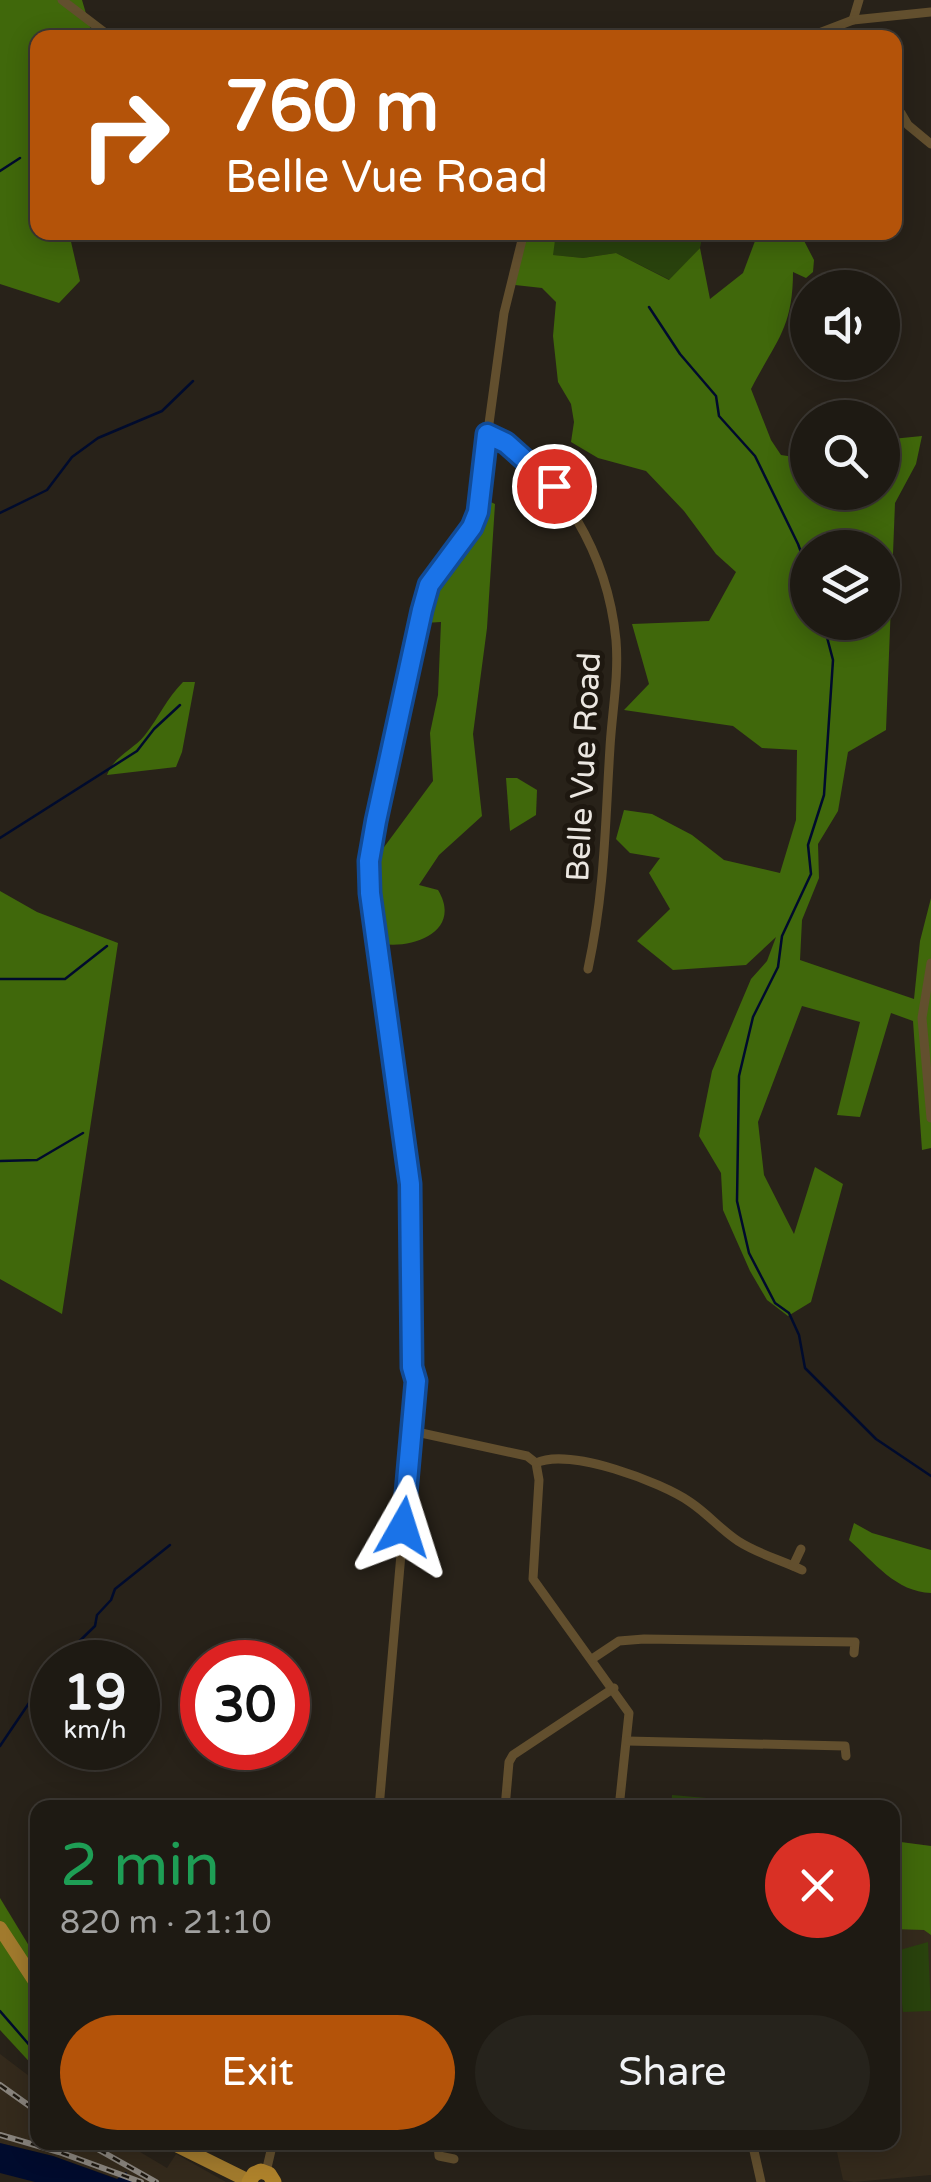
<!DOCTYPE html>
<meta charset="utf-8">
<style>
body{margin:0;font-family:"Varela Round",sans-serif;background:#26231c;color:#f1f3f6;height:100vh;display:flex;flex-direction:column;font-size:38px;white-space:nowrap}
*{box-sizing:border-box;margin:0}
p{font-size:32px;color:#a1a1a0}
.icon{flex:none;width:55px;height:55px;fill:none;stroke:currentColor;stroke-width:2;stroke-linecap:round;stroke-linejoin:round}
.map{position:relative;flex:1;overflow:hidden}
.sheet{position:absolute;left:30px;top:1800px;width:870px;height:350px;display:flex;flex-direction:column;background:#1e1a13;border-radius:20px;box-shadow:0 5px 25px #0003,0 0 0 2px #3c3833}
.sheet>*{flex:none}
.guide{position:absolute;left:30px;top:30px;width:872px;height:210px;border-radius:20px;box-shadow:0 5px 25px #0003,0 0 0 2px #3c3833;background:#b45309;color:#fff;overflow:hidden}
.tools{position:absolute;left:790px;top:270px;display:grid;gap:20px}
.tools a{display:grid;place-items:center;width:110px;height:110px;border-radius:50%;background:#1e1a13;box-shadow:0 5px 25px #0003,0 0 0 2px #3c3833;font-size:50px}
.speed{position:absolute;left:30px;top:1640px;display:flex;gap:20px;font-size:50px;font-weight:700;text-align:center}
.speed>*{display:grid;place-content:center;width:130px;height:130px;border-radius:50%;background:#1e1a13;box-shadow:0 5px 25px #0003,0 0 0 2px #3c3833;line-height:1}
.speed small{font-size:25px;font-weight:400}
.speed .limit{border:15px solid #d22;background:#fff;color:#111}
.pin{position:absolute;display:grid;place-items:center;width:85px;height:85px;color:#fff;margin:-42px;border:5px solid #fff;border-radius:50%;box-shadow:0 2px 10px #0007}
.me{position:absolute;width:110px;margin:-55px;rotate:6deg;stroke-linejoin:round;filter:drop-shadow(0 0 8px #0008)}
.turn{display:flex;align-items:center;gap:35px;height:210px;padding:0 30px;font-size:45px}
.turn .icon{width:130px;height:130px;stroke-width:2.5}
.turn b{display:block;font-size:70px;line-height:85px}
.round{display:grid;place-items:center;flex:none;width:105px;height:105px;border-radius:52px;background:#26231c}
.head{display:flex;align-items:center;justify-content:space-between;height:170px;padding:0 30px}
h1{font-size:60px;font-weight:600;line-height:75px;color:#1e9e55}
.action{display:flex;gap:20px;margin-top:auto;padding:20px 30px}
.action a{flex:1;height:115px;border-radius:60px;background:#b45309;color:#fff;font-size:40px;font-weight:600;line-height:115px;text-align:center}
.action a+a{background:#26231c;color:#f1f3f6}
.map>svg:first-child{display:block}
</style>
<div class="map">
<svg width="931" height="2182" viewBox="0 0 931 2182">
<rect width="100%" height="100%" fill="#282219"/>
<!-- built -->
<g fill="#342a1c">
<polygon points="893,1841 931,1846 931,2175 854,2182 843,2180 835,2143 892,2142"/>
<polygon points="0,2054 37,2082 38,2142 125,2143 167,2168 176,2154 226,2182 133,2182 126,2173 118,2179 53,2156 0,2143"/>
</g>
<!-- green -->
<g fill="#29420d">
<polygon points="556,233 703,233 700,248 670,280 616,253 583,258 552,255"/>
<polygon points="672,1795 810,1807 671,1807"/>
<polygon points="928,1942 931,2011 903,2012 896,1951"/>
</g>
<!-- forest -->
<g fill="#40680b" fill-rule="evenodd">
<polygon points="0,0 82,0 90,27 99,37 38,38 38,232 69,233 80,281 59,303 0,284"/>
<path d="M527,233H556L553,255L583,258L616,253L669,280L700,248L710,299L743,273L758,233H800L814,260L813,272L806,278L793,272C793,329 775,342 751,389L771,440L781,455L807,459L808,492H882C883,473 879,455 892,439L922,436L916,464L895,503L886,730L848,752L838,811L818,844L819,878L802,920L800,960L914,999L920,941L931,898V1148L922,1150L913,1021L891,1013L860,1117L837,1115L860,1022L802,1006L758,1122L764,1175L794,1234L815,1167L843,1184L811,1302L788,1316L767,1300L750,1271L723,1210L721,1173L699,1136L712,1071L751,979L767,961L776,937L746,965L673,970L637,941L670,909L649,873L660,858L630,853L616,839L624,810L652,814L692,835L724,860L780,873L796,820L797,750L762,748L733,726L624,710L649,684L632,624L709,621L736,572L716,554L684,511L646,471L598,458L571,442L574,422L571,404L558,382L553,336L556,302L542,288L515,285ZM808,548H882V622H808Z"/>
<path d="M482,498L495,504L487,628L473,734L482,816L439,855L419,885L438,890C462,930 416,949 382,944L373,862L433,781L430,733L438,695L441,622L424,623L431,593L475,531Z"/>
<path d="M183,682H195L182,752L176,767L107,775C114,756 133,750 145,735C159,717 167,698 183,682Z"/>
<polygon points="506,778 517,778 537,790 536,815 510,831"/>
<polygon points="0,891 37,912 118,943 62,1314 0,1279"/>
<path d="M854,1523L872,1533L931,1550V1593C896,1592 874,1562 849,1540Z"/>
<polygon points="893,1841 931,1846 931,1935 924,1930 893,1929"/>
<polygon points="0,1898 37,1959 37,2070 0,2030"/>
</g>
<!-- water -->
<polygon fill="#000b2d" points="0,2143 53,2156 117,2179 126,2172 133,2182 35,2182 0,2173"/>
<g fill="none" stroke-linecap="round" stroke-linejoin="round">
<!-- stream -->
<g stroke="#000b2d" stroke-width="2.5">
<polyline points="0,171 20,158"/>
<polyline points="649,307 680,354 716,396 719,416 755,456 798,544 808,571"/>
<polyline points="0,513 47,490 72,457 98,438 162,411 193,381"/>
<polyline points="823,622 833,660 824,795 808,845 811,874 782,936 778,967 753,1017 739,1076 737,1201 749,1253 775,1303 789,1313 799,1335 805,1368 876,1439 931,1476"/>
<polyline points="0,838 137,751 154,729 180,705"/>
<polyline points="0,979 65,979 107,946"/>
<polyline points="0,1161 37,1160 83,1133"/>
<polyline points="58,1662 95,1626 97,1615 111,1600 115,1589 170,1545"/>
<polyline points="0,1746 52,1669"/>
<polyline points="0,2011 38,2055"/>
</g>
<!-- minor -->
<g stroke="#624f2e" stroke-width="9">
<polyline points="62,0 112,38"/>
<polyline points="853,20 859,0"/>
<polyline points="806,38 853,20 931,12"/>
<polyline points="901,113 908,125 931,144"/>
<path d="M487,434C563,471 608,558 616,640C619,676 612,712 610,747C605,826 605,890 588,969"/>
<polyline points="931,963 922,1018 931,1118"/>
<polyline points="412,1431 527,1456 536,1463 539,1480 533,1579 629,1713 619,1808"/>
<path d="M536,1463C569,1447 661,1482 690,1502C708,1514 721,1530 738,1541C758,1554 781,1560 802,1570"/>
<polyline points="793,1566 801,1549"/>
<polyline points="592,1659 619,1641 644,1639 855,1642 854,1653"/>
<polyline points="627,1741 845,1746 846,1756"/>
<polyline points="379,1808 416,1381 413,1367 410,1184 370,893 369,861 376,821 422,610 429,585 462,544 477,512 504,313 524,232"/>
<polyline points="505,1808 509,1762 513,1755 614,1688"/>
<polyline points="352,2142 371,2146 443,2144"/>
<polyline points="752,2142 761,2182"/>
<polyline points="438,2144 439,2156 454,2159"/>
<polyline points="266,2172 273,2142"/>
</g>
<!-- primary -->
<g stroke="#a17a2d" stroke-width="14">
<polyline points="0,1928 38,1986"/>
<polyline points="170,2142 249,2181"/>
</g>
<!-- trunk -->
<polyline stroke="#ae822b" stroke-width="15" points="249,2182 254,2174 261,2171 269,2174 274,2182"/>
<defs>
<g id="rail">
<polyline points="0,2085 38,2112"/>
<polyline points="0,2135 59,2152 141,2182"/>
<polyline points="85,2142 156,2182"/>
</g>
</defs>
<!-- rail casing -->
<use href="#rail" stroke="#88837c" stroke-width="6"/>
<!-- rail -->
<use href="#rail" stroke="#1e1810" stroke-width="2.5" stroke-dasharray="8" stroke-linecap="butt"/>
</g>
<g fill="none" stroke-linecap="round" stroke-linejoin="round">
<defs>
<polyline id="route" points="403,1527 416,1381 412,1367 410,1184 370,893 369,861 376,821 422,610 429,585 472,527 478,512 487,434 506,443 554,486"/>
</defs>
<!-- route casing -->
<use href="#route" stroke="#114b97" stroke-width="25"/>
<!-- route -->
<use href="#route" stroke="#1a73e8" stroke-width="18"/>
</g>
<g text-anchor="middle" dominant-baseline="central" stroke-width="10" stroke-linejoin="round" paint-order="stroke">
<!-- street labels -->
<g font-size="32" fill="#ebe7e1" stroke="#1e1810">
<text transform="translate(584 767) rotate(-87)">Belle Vue Road</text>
</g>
</g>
</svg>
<div class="tools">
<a><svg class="icon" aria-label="sound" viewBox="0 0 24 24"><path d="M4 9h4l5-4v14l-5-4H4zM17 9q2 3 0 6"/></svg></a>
<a><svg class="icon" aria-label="search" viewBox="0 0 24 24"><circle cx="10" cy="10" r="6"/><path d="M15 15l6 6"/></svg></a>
<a><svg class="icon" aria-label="layers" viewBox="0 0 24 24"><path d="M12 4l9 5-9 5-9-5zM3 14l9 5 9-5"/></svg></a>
</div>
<div class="speed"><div>19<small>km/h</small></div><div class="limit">30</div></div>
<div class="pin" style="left:554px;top:486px;background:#d93025"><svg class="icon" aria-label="arrive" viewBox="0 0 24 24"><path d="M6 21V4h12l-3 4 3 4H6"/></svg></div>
<svg class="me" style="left:403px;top:1527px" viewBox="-20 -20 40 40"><path d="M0-17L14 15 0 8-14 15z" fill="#1a73e8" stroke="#fff" stroke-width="4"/></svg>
<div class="guide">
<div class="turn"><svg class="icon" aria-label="right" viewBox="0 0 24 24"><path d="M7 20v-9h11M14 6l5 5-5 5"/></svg><div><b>760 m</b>Belle Vue Road</div></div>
</div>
<section class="sheet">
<div class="head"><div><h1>2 min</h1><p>820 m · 21:10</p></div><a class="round" style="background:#d93025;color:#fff"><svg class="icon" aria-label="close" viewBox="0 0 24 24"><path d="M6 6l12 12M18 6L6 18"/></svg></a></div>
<div class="action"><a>Exit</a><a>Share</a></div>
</section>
</div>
